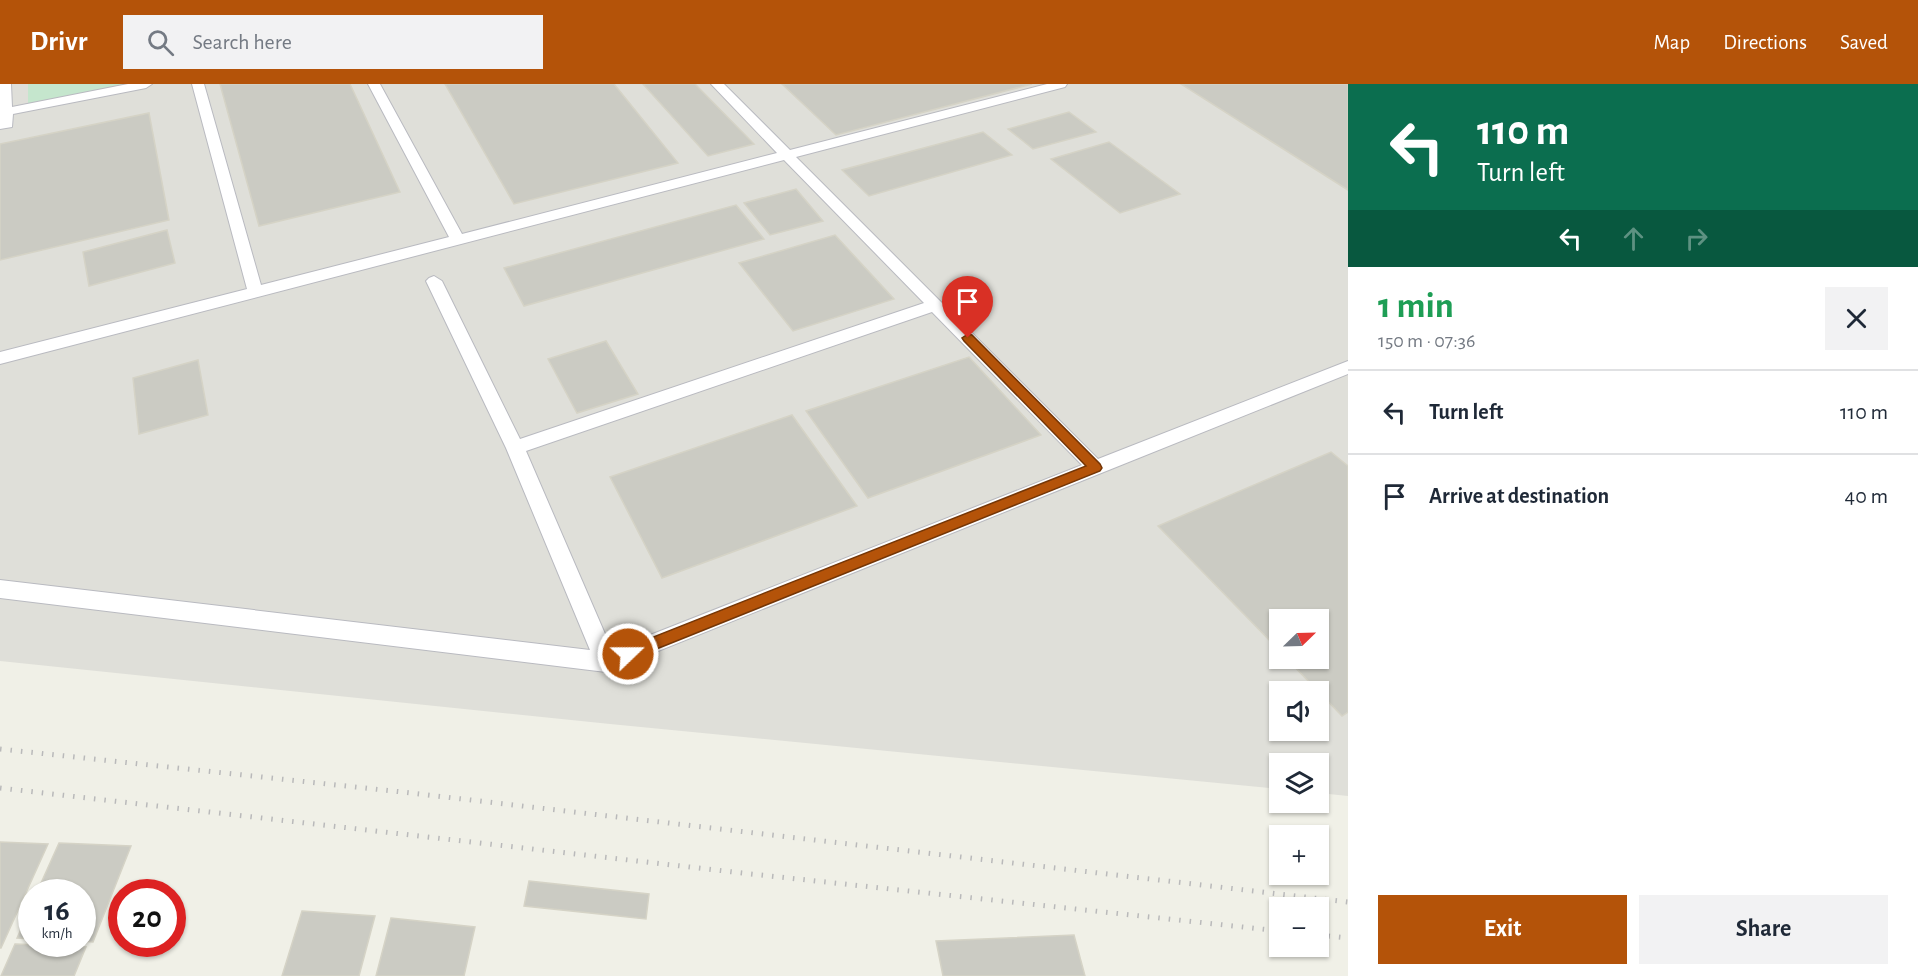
<!DOCTYPE html>
<meta charset="utf-8">
<style>
body{margin:0;font-family:"Alegreya Sans",sans-serif;background:#f2f2f3;color:#1f2937;height:100vh;display:flex;flex-direction:column;font-size:22px;white-space:nowrap}
*{box-sizing:border-box;margin:0}
p{font-size:20px;color:#747a83}
.icon{flex:none;width:33px;height:33px;fill:none;stroke:currentColor;stroke-width:2;stroke-linecap:round;stroke-linejoin:round}
.map{position:relative;flex:1;overflow:hidden}
.side{display:flex;flex-direction:column;background:#fff;width:570px}
.side>*{flex:none}
.top-card{background:#0b6e4f;color:#fff;overflow:hidden}
.needle{width:39px;rotate:67deg}
.tools{position:absolute;left:1269px;top:525px;display:grid;gap:12px}
.tools a{display:grid;place-items:center;width:60px;height:60px;border-radius:0px;background:#fff;box-shadow:0 2px 4px #0004;font-size:30px}
.speed{position:absolute;left:18px;top:795px;display:flex;gap:12px;font-size:30px;font-weight:700;text-align:center}
.speed>*{display:grid;place-content:center;width:78px;height:78px;border-radius:50%;background:#fff;box-shadow:0 2px 4px #0004;line-height:1}
.speed small{font-size:15px;font-weight:400}
.speed .limit{border:9px solid #d22;background:#fff;color:#111}
.pin{position:absolute;display:grid;place-items:center;width:51px;height:51px;color:#fff;margin:-62px -26px;border-radius:50% 50% 50% 0;rotate:-45deg;box-shadow:0 0 6px #0007}
.pin .icon{rotate:45deg}
.me{position:absolute;width:66px;margin:-33px;rotate:68deg;stroke-linejoin:round;filter:drop-shadow(0 0 4px #0008)}
.turn{display:flex;align-items:center;gap:21px;height:126px;padding:0 30px;font-size:27px}
.turn .icon{width:78px;height:78px;stroke-width:2.5}
.turn b{display:block;font-size:42px;line-height:51px}
.lanes{display:flex;align-items:center;height:57px;padding:0 30px;background:#0003;justify-content:center;gap:30px;direction:ltr}
.lanes .off{opacity:.35}
.round{display:grid;place-items:center;flex:none;width:63px;height:63px;border-radius:0px;background:#f2f2f3}
.headline{display:flex;align-items:center;justify-content:space-between;height:102px;padding:0 30px}
h1{font-size:36px;font-weight:600;line-height:45px;color:#1e9e55}
.action{display:flex;gap:12px;margin-top:auto;padding:12px 30px}
.action a{flex:1;height:69px;border-radius:0px;background:#b45309;color:#fff;font-size:24px;font-weight:600;line-height:69px;text-align:center}
.action a+a{background:#f2f2f3;color:#1f2937}
ul{padding:0;list-style:none}
li{display:flex;align-items:center;gap:18px;height:84px;padding:0 30px;border-top:2px solid #e0e1e3}
li div{flex:1}
li b{display:block;font-size:22px}
li em{font-style:normal}
header{display:flex;align-items:center;gap:36px;box-sizing:border-box;height:84px;padding:0 30px;background:#b45309;color:#fff}
header strong{font-size:28px}
nav{display:flex;gap:33px;margin-inline-start:auto;font-size:21px}
.search{width:420px;height:54px;background:#f2f2f3;display:flex;align-items:center;gap:15px;box-sizing:border-box;padding:0 21px;border-radius:0px;color:#747a83;font-size:22px}
main{display:flex;flex:1;min-height:0}
.map>svg:first-child{display:block}
</style>
<header>
<strong>Drivr</strong>
<div class="search"><svg class="icon" aria-label="search" viewBox="0 0 24 24"><circle cx="10" cy="10" r="6"/><path d="M15 15l6 6"/></svg>Search here</div>
<nav><a>Map</a><a>Directions</a><a>Saved</a></nav>
</header>
<main>
<div class="map">
<svg width="1348" height="892" viewBox="0 0 1348 892">
<rect width="100%" height="100%" fill="#f0f0e7"/>
<!-- industrial -->
<path fill="#dfdfd9" fill-rule="evenodd" d="M0,0H1348V712L1319,709L1318,680H1280L1279,705L610,640L0,577ZM1280,536H1318V574H1280ZM1280,608H1318V646H1280Z"/>
<!-- green -->
<polygon fill="#c5e6cd" points="28,0 136,0 28,21"/>
<!-- building -->
<g fill="#cbcbc3" stroke="#d5d3c6" stroke-width="1.5">
<polygon points="220,0 350,0 400,108 259,142"/>
<polygon points="445,0 614,0 678,79 514,120"/>
<polygon points="643,0 695,0 754,60 708,72"/>
<polygon points="782,0 1032,0 836,51"/>
<polygon points="1181,0 1348,0 1348,106"/>
<polygon points="1069,28 1096,48 1033,65 1008,45"/>
<polygon points="149,29 169,136 0,176 0,60"/>
<polygon points="983,48 1012,71 869,112 842,86"/>
<polygon points="1109,58 1180,110 1120,129 1051,75"/>
<polygon points="796,105 823,137 770,151 744,119"/>
<polygon points="736,121 764,155 524,222 504,184"/>
<polygon points="167,146 175,179 89,202 83,168"/>
<polygon points="835,151 894,215 793,247 739,179"/>
<polygon points="606,257 638,310 577,329 548,275"/>
<polygon points="969,273 1041,351 868,414 806,327"/>
<polygon points="198,276 208,331 139,350 133,294"/>
<polygon points="792,331 857,422 662,494 610,393"/>
<polygon points="1331,368 1348,382 1348,628 1342,632 1286,574 1318,574 1318,536 1280,536 1280,567 1158,442"/>
<polygon points="0,758 48,760 1,864 0,864"/>
<polygon points="59,759 131,762 93,858 82,857 82,808 37,808"/>
<polygon points="529,797 649,810 646,835 524,822"/>
<polygon points="32,821 32,855 17,854"/>
<polygon points="302,827 375,832 359,892 282,892"/>
<polygon points="391,834 475,843 464,892 376,892"/>
<polygon points="1074,851 1085,892 943,892 936,857"/>
<polygon points="15,860 86,863 74,892 1,892"/>
</g>
<g fill="none" stroke-linecap="round" stroke-linejoin="round">
<defs>
<g id="service">
<polygon points="0,0 11,0 12,23 128,0 152,0 146,4 13,30 12,43 0,45"/>
<path d="M192,0H204L261,201L449,153L368,0H380L462,150L777,69L711,0H724L790,66L1047,0H1067L1065,3L796,73L1098,375L1348,277V290L606,588L0,514V496L590,566L506,364L426,197L429,194L434,192L442,197L520,355L924,219L784,76L0,280V268L247,205ZM932,228L1082,381L612,566L526,367Z"/>
</g>
</defs>
<!-- service casing -->
<use href="#service" stroke="#b9bac0" stroke-width="2"/>
<!-- service -->
<use href="#service" fill="#fff" fill-rule="evenodd"/>
<!-- rail -->
<g stroke="#b9b9ba" stroke-width="5" stroke-dasharray="1.5 9" stroke-linecap="butt">
<polyline points="0,665 402,708 1348,818"/>
<polyline points="0,704 742,789 1280,847"/>
<polyline points="1318,851 1348,854"/>
</g>
</g>
<!-- route -->
<polygon fill="#b45309" stroke="#753606" stroke-width="1.5" points="968,250 972,251 1100,380 1102,384 1100,387 634,574 628,576 623,574 621,570 623,565 1086,382 964,257 962,254"/>
</svg>
<div class="tools">
<a><svg class="needle" viewBox="-14 -14 28 28"><path d="M0-13l5 13h-10z" fill="#e53935"/><path d="M0 13l5-13h-10z" fill="#747a83"/></svg></a>
<a><svg class="icon" aria-label="sound" viewBox="0 0 24 24"><path d="M4 9h4l5-4v14l-5-4H4zM17 9q2 3 0 6"/></svg></a>
<a><svg class="icon" aria-label="layers" viewBox="0 0 24 24"><path d="M12 4l9 5-9 5-9-5zM3 14l9 5 9-5"/></svg></a>
<a>+</a>
<a>−</a>
</div>
<div class="speed"><div>16<small>km/h</small></div><div class="limit">20</div></div>
<div class="pin" style="left:968px;top:254px;background:#d93025"><svg class="icon" aria-label="arrive" viewBox="0 0 24 24"><path d="M6 21V4h12l-3 4 3 4H6"/></svg></div>
<svg class="me" style="left:628px;top:570px" viewBox="-20 -20 40 40"><circle r="17" fill="#b45309" stroke="#fff" stroke-width="3"/><path d="M0-11L8 9 0 5-8 9z" fill="#fff"/></svg>
</div>
<section class="side">
<div class="top-card">
<div class="turn"><svg class="icon" aria-label="left" viewBox="0 0 24 24"><path d="M17 20v-9H6M10 6l-5 5 5 5"/></svg><div><b>110 m</b>Turn left</div></div>
<div class="lanes"><svg class="icon" aria-label="left" viewBox="0 0 24 24"><path d="M17 20v-9H6M10 6l-5 5 5 5"/></svg><svg class="icon off" aria-label="ahead" viewBox="0 0 24 24"><path d="M12 20V5M6 11l6-6 6 6"/></svg><svg class="icon off" aria-label="right" viewBox="0 0 24 24"><path d="M7 20v-9h11M14 6l5 5-5 5"/></svg></div>
</div>
<div class="headline"><div><h1>1 min</h1><p>150 m · 07:36</p></div><a class="round"><svg class="icon" aria-label="close" viewBox="0 0 24 24"><path d="M6 6l12 12M18 6L6 18"/></svg></a></div>
<ul>
<li><svg class="icon" aria-label="left" viewBox="0 0 24 24"><path d="M17 20v-9H6M10 6l-5 5 5 5"/></svg><div><b>Turn left</b></div><em>110 m</em></li>
<li><svg class="icon" aria-label="arrive" viewBox="0 0 24 24"><path d="M6 21V4h12l-3 4 3 4H6"/></svg><div><b>Arrive at destination</b></div><em>40 m</em></li>
</ul>
<div class="action"><a>Exit</a><a>Share</a></div>
</section>
</main>
